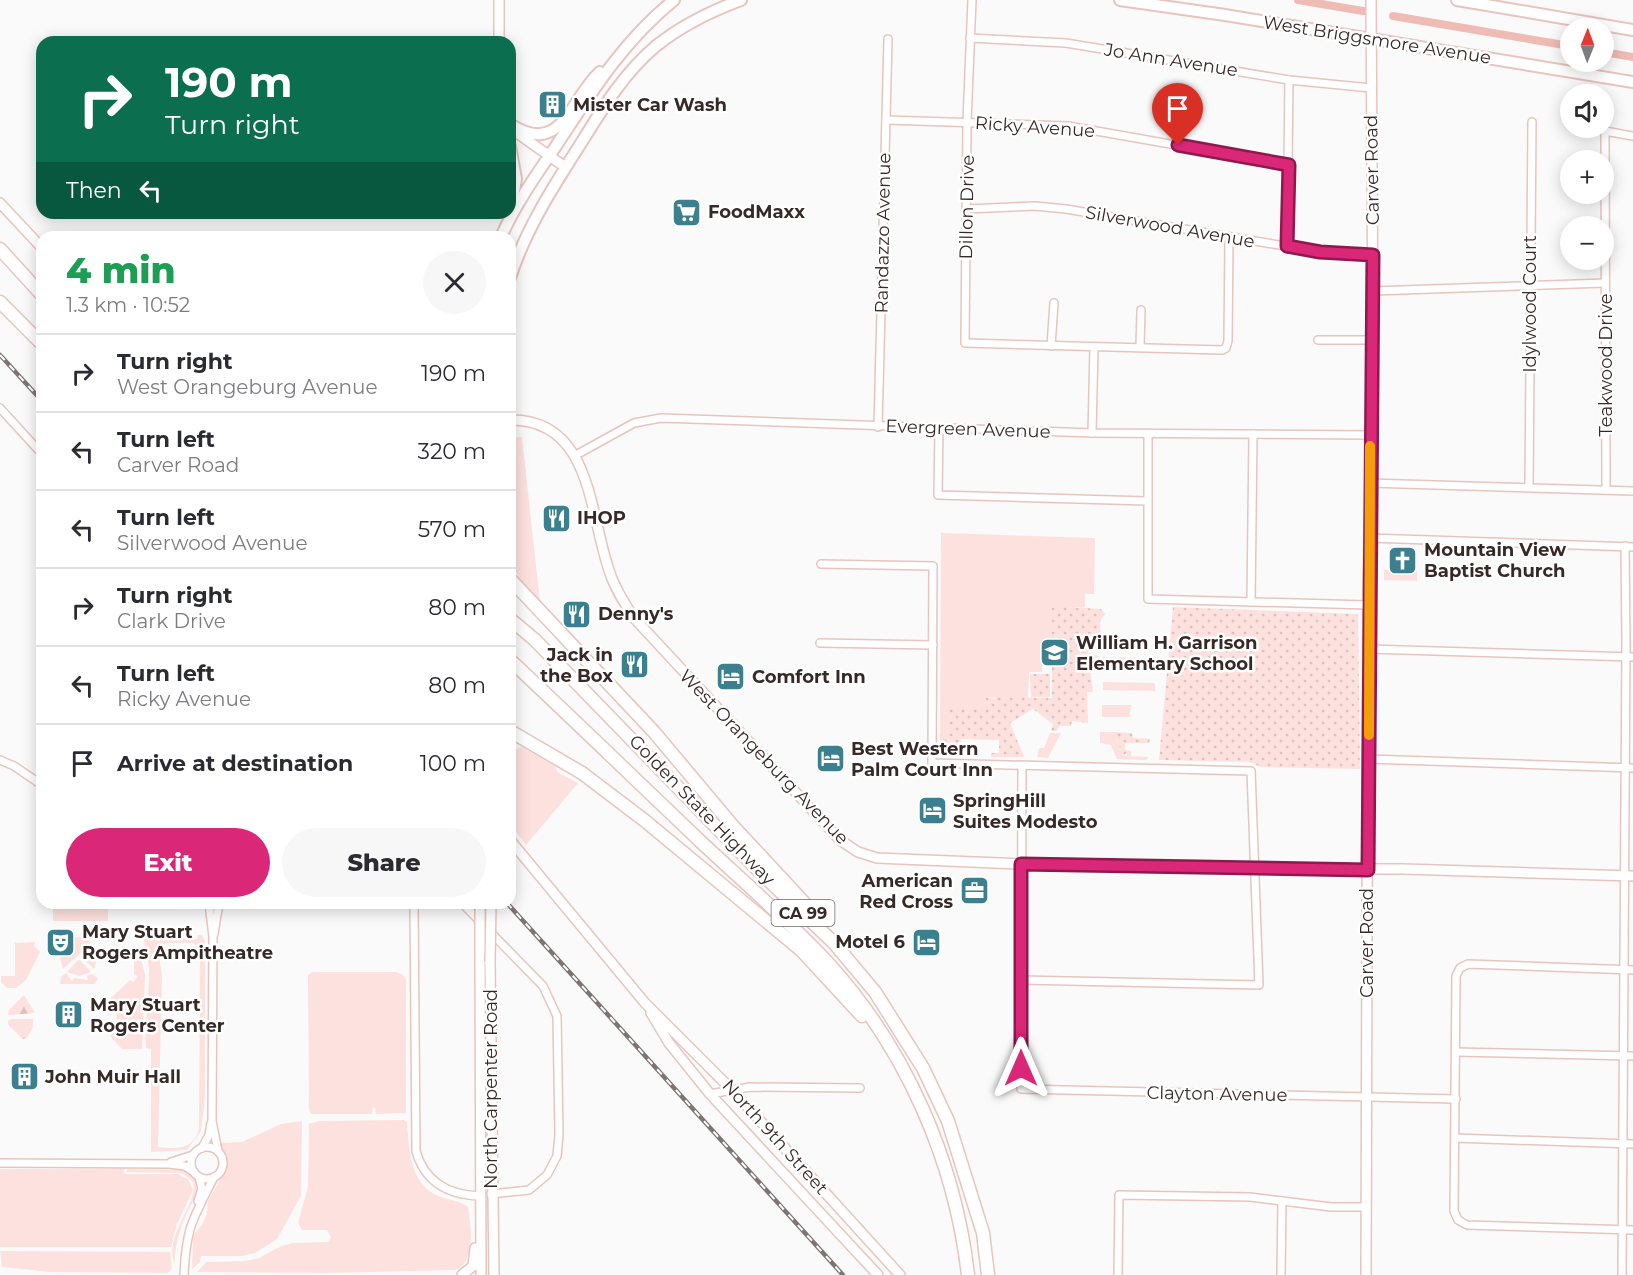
<!DOCTYPE html>
<meta charset="utf-8">
<style>
body{margin:0;font-family:Montserrat,sans-serif;background:#f7f7f7;color:#2b2b33;height:100vh;display:flex;flex-direction:column;font-size:22px;white-space:nowrap}
*{box-sizing:border-box;margin:0}
p{font-size:20px;color:#7c7c81}
.icon{flex:none;width:33px;height:33px;fill:none;stroke:currentColor;stroke-width:2;stroke-linecap:round;stroke-linejoin:round}
.map{position:relative;flex:1;overflow:hidden}
.panel{position:absolute;left:36px;top:231px;width:480px;height:678px;display:flex;flex-direction:column;background:#fff;border-radius:18px;box-shadow:0 3px 15px #0003}
.panel>*{flex:none}
.top-card{position:absolute;left:36px;top:36px;width:480px;height:183px;border-radius:18px;box-shadow:0 3px 15px #0003;background:#0b6e4f;color:#fff;overflow:hidden}
.needle{width:39px;rotate:1deg}
.tools{position:absolute;left:1560px;top:18px;display:grid;gap:12px}
.tools a{display:grid;place-items:center;width:54px;height:54px;border-radius:50%;background:#fff;box-shadow:0 3px 15px #0003;font-size:30px}
.pin{position:absolute;display:grid;place-items:center;width:51px;height:51px;color:#fff;margin:-62px -26px;border-radius:50% 50% 50% 0;rotate:-45deg;box-shadow:0 0 6px #0007}
.pin .icon{rotate:45deg}
.me{position:absolute;width:66px;margin:-33px;rotate:0deg;stroke-linejoin:round;filter:drop-shadow(0 0 4px #0008)}
.turn{display:flex;align-items:center;gap:21px;height:126px;padding:0 30px;font-size:27px}
.turn .icon{width:78px;height:78px;stroke-width:2.5}
.turn b{display:block;font-size:42px;line-height:51px}
.then{display:flex;align-items:center;height:57px;padding:0 30px;background:#0003;gap:12px;font-size:22px}
.round{display:grid;place-items:center;flex:none;width:63px;height:63px;border-radius:32px;background:#f7f7f7}
.overview{display:flex;align-items:center;justify-content:space-between;height:102px;padding:0 30px}
h1{font-size:36px;font-weight:800;line-height:45px;color:#1e9e55}
.action{display:flex;gap:12px;margin-top:auto;padding:12px 30px}
.action a{flex:1;height:69px;border-radius:36px;background:#db2777;color:#fff;font-size:24px;font-weight:800;line-height:69px;text-align:center}
.action a+a{background:#f7f7f7;color:#2b2b33}
ul{padding:0;list-style:none}
li{display:flex;align-items:center;gap:18px;height:78px;padding:0 30px;border-top:2px solid #e1e1e2}
li div{flex:1}
li b{display:block;font-size:22px}
li em{font-style:normal}
.map>svg:first-child{display:block}
</style>
<div class="map">
<svg width="1633" height="1275" viewBox="0 0 1633 1275">
<defs>
<pattern id="forest-firs" width="22" height="20" patternUnits="userSpaceOnUse" patternTransform="scale(1.5)"><rect width="22" height="20" fill="#fde1de"/><path d="M5 1l3.5 6h-7zM16 11l3.5 6h-7z" fill="#d9c1be"/></pattern>
<pattern id="park-dots" width="8" height="8" patternUnits="userSpaceOnUse" patternTransform="scale(1.5)"><rect width="8" height="8" fill="#fde1de"/><path d="M2 2h.1M6 6h.1" fill="none" stroke="#d9c1be" stroke-width="1.8" stroke-linecap="round"/></pattern>
</defs>
<rect width="100%" height="100%" fill="#fafafa"/>
<!-- grass -->
<g fill="#fde1de" fill-rule="evenodd">
<polygon points="519,437 522,437 540,602 522,582 510,562 510,439"/>
<polygon points="941,533 1095,538 1094,594 1085,594 1085,607 1053,607 1051,665 1042,665 1042,672 1029,672 1028,698 986,697 994,710 948,731 940,731"/>
<polygon points="1384,570 1417,571 1417,581 1384,580"/>
<polygon points="1103,657 1156,658 1156,667 1103,666"/>
<polygon points="1103,682 1155,683 1155,691 1103,690"/>
<polygon points="1102,705 1131,705 1130,717 1102,717"/>
<polygon points="1100,732 1114,732 1123,756 1149,757 1146,760 1117,759 1111,745 1100,743"/>
<polygon points="1050,733 1061,733 1048,758 1037,757 1039,748 1044,748"/>
<polygon points="522,747 555,766 557,772 578,783 526,845 510,823 510,752"/>
<rect x="53" y="903" width="55" height="18"/>
<path d="M144,935L197,939L198,935H202L205,942V1097L201,1131L187,1150L151,1152V1049L146,1048C144,1023 149,998 149,972C149,959 143,948 144,935ZM165,943H193L200,948L199,1129C193,1150 177,1149 158,1147L162,975L158,951Z"/>
<polygon points="75,937 85,938 91,943 63,969 59,954 71,948"/>
<polygon points="35,942 34,946 40,952 26,980 16,988 7,988 1,982 1,976 15,976 15,943"/>
<polygon points="92,945 98,954 94,969 82,958"/>
<path d="M140,955L145,975L142,1049H122L110,1036C120,1025 119,1011 110,999L130,980L134,982L137,976L134,974V961Z"/>
<polygon points="78,960 80,960 91,972 79,976 67,972"/>
<polygon points="313,972 397,972 403,975 406,980 406,1113 376,1114 375,1108 373,1107 372,1114 311,1114 309,1110 308,975"/>
<polygon points="66,973 72,981 74,978 88,980 87,976 92,974 98,978 95,984 60,984 61,977"/>
<path d="M404,1120L407,1122C409,1148 409,1183 438,1196C447,1200 460,1200 468,1207C471,1225 476,1263 455,1270L327,1273L197,1272L206,1262L245,1261L259,1258L281,1246L293,1243L328,1242L331,1237L327,1230H302L298,1223L308,1187L309,1124L319,1121Z"/>
<polygon points="302,1121 301,1196 277,1239 255,1253 242,1256 201,1256 200,1262 192,1270 193,1235 202,1225 207,1213 208,1201 226,1168 226,1158 219,1143 242,1142 281,1124"/>
<polygon points="0,1169 124,1169 124,1174 177,1174 188,1179 193,1190 177,1224 171,1247 0,1247"/>
<path d="M127,1169L183,1170C210,1182 190,1204 183,1222C178,1235 174,1251 175,1264C162,1237 199,1204 193,1182L182,1173L127,1172Z"/>
<polygon points="0,1251 170,1252 172,1268 168,1273 50,1272 2,1267"/>
</g>
<!-- forest -->
<g fill="url(#forest-firs)">
<polygon points="24,995 35,1013 8,1015 9,1010"/>
<polygon points="12,1019 33,1019 33,1027 27,1038 22,1039 9,1025 8,1021"/>
</g>
<!-- park -->
<g fill="url(#park-dots)">
<polygon points="1052,606 1101,609 1105,614 1100,621 1101,636 1128,637 1128,643 1095,641 1094,644 1088,644 1088,653 1098,656 1097,665 1090,668 1093,692 1087,692 1088,723 1072,721 1071,726 1059,726 1057,731 1051,731 1053,724 1033,709 1010,723 1024,757 991,757 991,753 999,753 999,740 961,739 960,756 948,756 940,746 940,731 948,730 949,709 986,709 986,697 996,699 996,697 1052,698"/>
<polygon points="1173,607 1358,614 1360,769 1261,767 1249,762 1159,760"/>
<polygon points="1030,674 1050,674 1050,697 1031,697"/>
<polygon points="1114,732 1132,733 1133,738 1150,739 1149,743 1125,743 1125,750 1131,751 1131,756 1127,756 1127,753 1123,756"/>
</g>
<g fill="none" stroke-linecap="round" stroke-linejoin="round">
<!-- canal -->
<g stroke="#efbbb5" stroke-width="8">
<polyline points="1298,0 1363,11"/>
<polyline points="1393,16 1570,46"/>
<polyline points="1604,52 1633,57"/>
</g>
<defs>
<g id="street">
<polyline points="972,0 967,122 965,343 1222,350 1226,348 1228,341 1229,238"/>
<polyline points="970,38 1066,43 1289,80 1371,88"/>
<polyline points="886,120 1068,126 1289,165"/>
<polyline points="967,209 1035,206 1066,209 1320,252 1373,255"/>
<polyline points="1287,246 1289,80"/>
<polyline points="1373,291 1605,283"/>
<polyline points="1318,340 1373,340"/>
<polyline points="1051,346 1054,303"/>
<polyline points="1140,346 1141,310"/>
<polyline points="0,408 42,454"/>
<polyline points="878,427 888,39"/>
<polyline points="939,429 938,495 1147,501"/>
<polyline points="1092,433 1094,347"/>
<polyline points="1148,434 1148,599 1368,605"/>
<polyline points="576,455 634,423 661,418 1092,433 1370,435"/>
<polyline points="1369,483 1633,491"/>
<polyline points="1529,487 1532,122"/>
<polyline points="1606,490 1605,131 1633,136"/>
<polyline points="1369,538 1633,547"/>
<polyline points="821,564 933,566 932,763 1251,771 1259,985 1021,980"/>
<polyline points="1251,602 1253,434"/>
<polyline points="820,643 933,645"/>
<polyline points="1369,649 1633,657"/>
<polyline points="1369,759 1633,768"/>
<polyline points="0,760 14,766 42,785"/>
<polyline points="1022,766 1021,1089 1456,1099"/>
<polyline points="209,903 213,937 212,1121 218,1151"/>
<path d="M414,903L416,1151C425,1183 449,1195 480,1196"/>
<polyline points="462,903 543,986 557,1016 559,1135 557,1156 547,1175 529,1190 491,1194"/>
<polyline points="214,934 219,903"/>
<polyline points="1633,970 1468,964 1460,968 1456,976 1454,1211 1458,1220 1467,1225 1633,1230"/>
<polyline points="1456,1052 1633,1056"/>
<polyline points="710,1094 750,1087 860,1088"/>
<polyline points="1455,1138 1633,1144"/>
<circle cx="207" cy="1163" r="16"/>
<polyline points="202,1148 209,1135 211,1123"/>
<polyline points="171,1162 193,1155"/>
<polyline points="0,1163 169,1164 185,1166 194,1172"/>
<polyline points="198,1201 202,1189 199,1177"/>
<path d="M184,1275C186,1227 193,1219 214,1177"/>
<polyline points="1118,1275 1119,1195 1250,1197 1331,1207 1367,1207"/>
<polyline points="1281,1275 1282,1201"/>
<polyline points="1622,1275 1626,645 1625,546"/>
</g>
<g id="secondary">
<polyline points="499,42 499,0"/>
<polyline points="510,128 565,167"/>
<polyline points="0,203 42,248"/>
<path d="M510,420C593,419 589,516 610,573C615,589 625,604 634,618L840,840L858,852L877,858L1021,864L1256,869H1403L1633,876"/>
<polyline points="510,840 645,1003 732,1090 900,1275"/>
<polyline points="480,952 481,1275"/>
<polyline points="490,962 494,1275"/>
<polyline points="651,1013 669,1043 710,1094 878,1275"/>
<polyline points="462,1275 473,1266 475,1248"/>
<polyline points="1366,1275 1368,590 1373,340 1371,0"/>
</g>
<g id="primary">
<polyline points="1120,0 1225,15 1633,82"/>
<polyline points="1457,0 1633,30"/>
<path d="M510,124C562,158 570,99 600,72"/>
<polyline points="510,146 516,179 511,210"/>
<path d="M501,237C515,205 536,175 556,146C591,93 624,40 674,0"/>
<path d="M510,278C526,228 555,184 583,140C604,106 625,72 656,46C681,26 711,11 741,0"/>
</g>
<g id="highway">
<polyline points="0,249 42,295"/>
<polyline points="0,302 42,344"/>
<polyline points="510,579 654,732 732,825 822,922"/>
<polyline points="510,619 535,640 758,870 834,943 875,992 923,1068 948,1121 983,1233 988,1275"/>
<path d="M510,660C574,720 637,781 701,842C744,882 789,921 829,964C906,1049 955,1161 968,1275"/>
<polyline points="510,731 582,773 644,820 801,950 862,1016"/>
</g>
</defs>
<!-- street casing -->
<use href="#street" stroke="#e8c4bf" stroke-width="10"/>
<!-- secondary casing -->
<use href="#secondary" stroke="#e8c4bf" stroke-width="12"/>
<!-- primary casing -->
<use href="#primary" stroke="#e8c4bf" stroke-width="14"/>
<!-- highway casing -->
<use href="#highway" stroke="#e8c4bf" stroke-width="15"/>
<!-- street -->
<use href="#street" stroke="#fff" stroke-width="7"/>
<!-- secondary -->
<use href="#secondary" stroke="#fff" stroke-width="9"/>
<!-- primary -->
<use href="#primary" stroke="#fff" stroke-width="10"/>
<!-- highway -->
<use href="#highway" stroke="#fff" stroke-width="12"/>
<defs>
<g id="rail">
<polyline points="0,355 42,401"/>
<polyline points="507,903 843,1275"/>
</g>
</defs>
<!-- rail casing -->
<use href="#rail" stroke="#7d7573" stroke-width="4.5"/>
<!-- rail -->
<use href="#rail" stroke="#fff" stroke-width="2" stroke-dasharray="7" stroke-linecap="butt"/>
<defs>
<g id="secondary-bridge">
<polyline points="480,952 480,903"/>
<polyline points="490,962 491,903"/>
</g>
</defs>
<!-- secondary-bridge casing -->
<use href="#secondary-bridge" stroke="#e8c4bf" stroke-width="12" stroke-linecap="butt"/>
<!-- secondary-bridge -->
<use href="#secondary-bridge" stroke="#fff" stroke-width="9"/>
</g>
<g fill="none" stroke-linecap="round" stroke-linejoin="round">
<defs>
<polyline id="route" points="1021,1068 1021,864 1368,870 1373,255 1320,252 1287,246 1289,165 1178,145"/>
</defs>
<!-- route casing -->
<use href="#route" stroke="#8e194d" stroke-width="15"/>
<!-- route -->
<use href="#route" stroke="#db2777" stroke-width="10"/>
<!-- slow -->
<polyline stroke="#f59e0b" stroke-width="10" points="1369,735 1370,446"/>
</g>
<!-- icons -->
<defs>
<symbol id="building-square" viewBox="-11 -11 22 22"><rect x="-9" y="-9" width="18" height="18" rx="4" fill="#3c808f" stroke="#fff"/><path d="M-4-6H4V6H1V3H-1V6H-4ZM-2.5-4.3h1.7v1.8h-1.7ZM.8-4.3h1.7v1.8H.8ZM-2.5-1h1.7V.8h-1.7ZM.8-1h1.7V.8H.8Z" fill="#fff"/></symbol>
<symbol id="supermarket-square" viewBox="-11 -11 22 22"><rect x="-9" y="-9" width="18" height="18" rx="4" fill="#3c808f" stroke="#fff"/><path d="M-6-5.5h2.5l.6 2H6L4.5 2H-2.5L-4.4-4H-6ZM-1.5 3.2a1.3 1.3 0 1 0 .1 0ZM3 3.2a1.3 1.3 0 1 0 .1 0Z" fill="#fff"/></symbol>
<symbol id="restaurant-square" viewBox="-11 -11 22 22"><rect x="-9" y="-9" width="18" height="18" rx="4" fill="#3c808f" stroke="#fff"/><path d="M-5-6h1v4h1v-4h1v4h1v-4h1v5L-1.5 .5V6h-2V.5L-5-1ZM5-6V6H3V1.5H1.5Q1.5-4 5-6Z" fill="#fff"/></symbol>
<symbol id="church-square" viewBox="-11 -11 22 22"><rect x="-9" y="-9" width="18" height="18" rx="4" fill="#3c808f" stroke="#fff"/><path d="M-1.2-6h2.4v3.5h3.3v2.4h-3.3V6h-2.4V-.1h-3.3v-2.4h3.3Z" fill="#fff"/></symbol>
<symbol id="school-square" viewBox="-11 -11 22 22"><rect x="-9" y="-9" width="18" height="18" rx="4" fill="#3c808f" stroke="#fff"/><path d="M0-5L7-2L0 1L-7-2ZM-4 1L0 2.5L4 1V4Q0 6-4 4Z" fill="#fff"/></symbol>
<symbol id="hotel-square" viewBox="-11 -11 22 22"><rect x="-9" y="-9" width="18" height="18" rx="4" fill="#3c808f" stroke="#fff"/><path d="M-6-4.5h1.5V1H6V5H4.5V3h-9V5H-6ZM-4 0a1.8 1.8 0 1 1 3.6 0ZM.5 0V-2.5h3Q6-2.5 6 0Z" fill="#fff"/></symbol>
<symbol id="office-square" viewBox="-11 -11 22 22"><rect x="-9" y="-9" width="18" height="18" rx="4" fill="#3c808f" stroke="#fff"/><path d="M-6-3h4V-5.5h4V-3h4V5H-6ZM-1-4.5V-3h2v-1.5ZM-6 0V1H6V0Z" fill="#fff"/></symbol>
<symbol id="theatre-square" viewBox="-11 -11 22 22"><rect x="-9" y="-9" width="18" height="18" rx="4" fill="#3c808f" stroke="#fff"/><path d="M-5-5.5Q0-4 5-5.5V0Q5 5 0 6Q-5 5-5 0ZM-3.3-2.5H-1v1.5H-3.3ZM1-2.5H3.3v1.5H1ZM-2.8 1Q0 5.5 2.8 1Z" fill="#fff"/></symbol>
</defs>
<g fill-rule="evenodd">
<use href="#building-square" x="536" y="88" width="33" height="33"/>
<use href="#supermarket-square" x="670" y="196" width="33" height="33"/>
<use href="#restaurant-square" x="540" y="502" width="33" height="33"/>
<use href="#church-square" x="1386" y="544" width="33" height="33"/>
<use href="#restaurant-square" x="560" y="598" width="33" height="33"/>
<use href="#school-square" x="1038" y="636" width="33" height="33"/>
<use href="#restaurant-square" x="618" y="648" width="33" height="33"/>
<use href="#hotel-square" x="714" y="660" width="33" height="33"/>
<use href="#hotel-square" x="814" y="742" width="33" height="33"/>
<use href="#hotel-square" x="916" y="794" width="33" height="33"/>
<use href="#office-square" x="958" y="874" width="33" height="33"/>
<use href="#theatre-square" x="44" y="926" width="33" height="33"/>
<use href="#hotel-square" x="910" y="926" width="33" height="33"/>
<use href="#building-square" x="52" y="998" width="33" height="33"/>
<use href="#building-square" x="8" y="1060" width="33" height="33"/>
</g>
<g text-anchor="middle" dominant-baseline="central" stroke-width="5" stroke-linejoin="round" paint-order="stroke">
<!-- shield labels -->
<rect fill="#fff" stroke="#726968" stroke-width="1.5" x="771.5" y="900" width="63" height="26" rx="4.5"/>
<g font-size="16" font-weight="bold" fill="#362927">
<text x="803" y="913">CA 99</text>
</g>
<!-- street labels -->
<g font-size="18" fill="#362927" stroke="#fff">
<text transform="translate(1377 40) rotate(9)">West Briggsmore Avenue</text>
<text transform="translate(1171 60) rotate(9)">Jo Ann Avenue</text>
<text transform="translate(1035 127) rotate(4)">Ricky Avenue</text>
<text transform="translate(1372 170) rotate(-91)">Carver Road</text>
<text transform="translate(967 207) rotate(-89)">Dillon Drive</text>
<text transform="translate(1170 227) rotate(10)">Silverwood Avenue</text>
<text transform="translate(883 233) rotate(-89)">Randazzo Avenue</text>
<text transform="translate(1530 304) rotate(-90)">Idylwood Court</text>
<text transform="translate(1606 365) rotate(-90)">Teakwood Drive</text>
<text transform="translate(968 429) rotate(2)">Evergreen Avenue</text>
<text transform="translate(764 757) rotate(46)">West Orangeburg Avenue</text>
<text transform="translate(702 810) rotate(46)">Golden State Highway</text>
<text transform="translate(1367 943) rotate(-90)">Carver Road</text>
<text transform="translate(491 1089) rotate(-90)">North Carpenter Road</text>
<text transform="translate(1217 1094) rotate(1)">Clayton Avenue</text>
<text transform="translate(775 1137) rotate(48)">North 9th Street</text>
</g>
<!-- poi labels -->
<g font-size="18" font-weight="bold" fill="#362927" stroke="#fff" text-anchor="start">
<text x="573" y="105">Mister Car Wash</text>
<text x="708" y="212">FoodMaxx</text>
<text x="577" y="518">IHOP</text>
<text x="1424" y="550">Mountain View<tspan x="1424" dy="21">Baptist Church</tspan></text>
<text x="598" y="614">Denny's</text>
<text x="1076" y="643">William H. Garrison<tspan x="1076" dy="21">Elementary School</tspan></text>
<text x="613" y="655" text-anchor="end">Jack in<tspan x="613" dy="21">the Box</tspan></text>
<text x="752" y="677">Comfort Inn</text>
<text x="851" y="749">Best Western<tspan x="851" dy="21">Palm Court Inn</tspan></text>
<text x="953" y="801">SpringHill<tspan x="953" dy="21">Suites Modesto</tspan></text>
<text x="953" y="881" text-anchor="end">American<tspan x="953" dy="21">Red Cross</tspan></text>
<text x="82" y="932">Mary Stuart<tspan x="82" dy="21">Rogers Ampitheatre</tspan></text>
<text x="905" y="942" text-anchor="end">Motel 6</text>
<text x="90" y="1005">Mary Stuart<tspan x="90" dy="21">Rogers Center</tspan></text>
<text x="45" y="1077">John Muir Hall</text>
</g>
</g>
</svg>
<div class="tools">
<a><svg class="needle" viewBox="-14 -14 28 28"><path d="M0-13l5 13h-10z" fill="#e53935"/><path d="M0 13l5-13h-10z" fill="#7c7c81"/></svg></a>
<a><svg class="icon" aria-label="sound" viewBox="0 0 24 24"><path d="M4 9h4l5-4v14l-5-4H4zM17 9q2 3 0 6"/></svg></a>
<a>+</a>
<a>−</a>
</div>
<div class="pin" style="left:1178px;top:145px;background:#d93025"><svg class="icon" aria-label="arrive" viewBox="0 0 24 24"><path d="M6 21V4h12l-3 4 3 4H6"/></svg></div>
<svg class="me" style="left:1021px;top:1068px" viewBox="-20 -20 40 40"><path d="M0-17L14 15 0 8-14 15z" fill="#db2777" stroke="#fff" stroke-width="4"/></svg>
<div class="top-card">
<div class="turn"><svg class="icon" aria-label="right" viewBox="0 0 24 24"><path d="M7 20v-9h11M14 6l5 5-5 5"/></svg><div><b>190 m</b>Turn right</div></div>
<div class="then">Then<svg class="icon" aria-label="left" viewBox="0 0 24 24"><path d="M17 20v-9H6M10 6l-5 5 5 5"/></svg></div>
</div>
<section class="panel">
<div class="overview"><div><h1>4 min</h1><p>1.3 km · 10:52</p></div><a class="round"><svg class="icon" aria-label="close" viewBox="0 0 24 24"><path d="M6 6l12 12M18 6L6 18"/></svg></a></div>
<ul>
<li><svg class="icon" aria-label="right" viewBox="0 0 24 24"><path d="M7 20v-9h11M14 6l5 5-5 5"/></svg><div><b>Turn right</b><p>West Orangeburg Avenue</p></div><em>190 m</em></li>
<li><svg class="icon" aria-label="left" viewBox="0 0 24 24"><path d="M17 20v-9H6M10 6l-5 5 5 5"/></svg><div><b>Turn left</b><p>Carver Road</p></div><em>320 m</em></li>
<li><svg class="icon" aria-label="left" viewBox="0 0 24 24"><path d="M17 20v-9H6M10 6l-5 5 5 5"/></svg><div><b>Turn left</b><p>Silverwood Avenue</p></div><em>570 m</em></li>
<li><svg class="icon" aria-label="right" viewBox="0 0 24 24"><path d="M7 20v-9h11M14 6l5 5-5 5"/></svg><div><b>Turn right</b><p>Clark Drive</p></div><em>80 m</em></li>
<li><svg class="icon" aria-label="left" viewBox="0 0 24 24"><path d="M17 20v-9H6M10 6l-5 5 5 5"/></svg><div><b>Turn left</b><p>Ricky Avenue</p></div><em>80 m</em></li>
<li><svg class="icon" aria-label="arrive" viewBox="0 0 24 24"><path d="M6 21V4h12l-3 4 3 4H6"/></svg><div><b>Arrive at destination</b></div><em>100 m</em></li>
</ul>
<div class="action"><a>Exit</a><a>Share</a></div>
</section>
</div>
